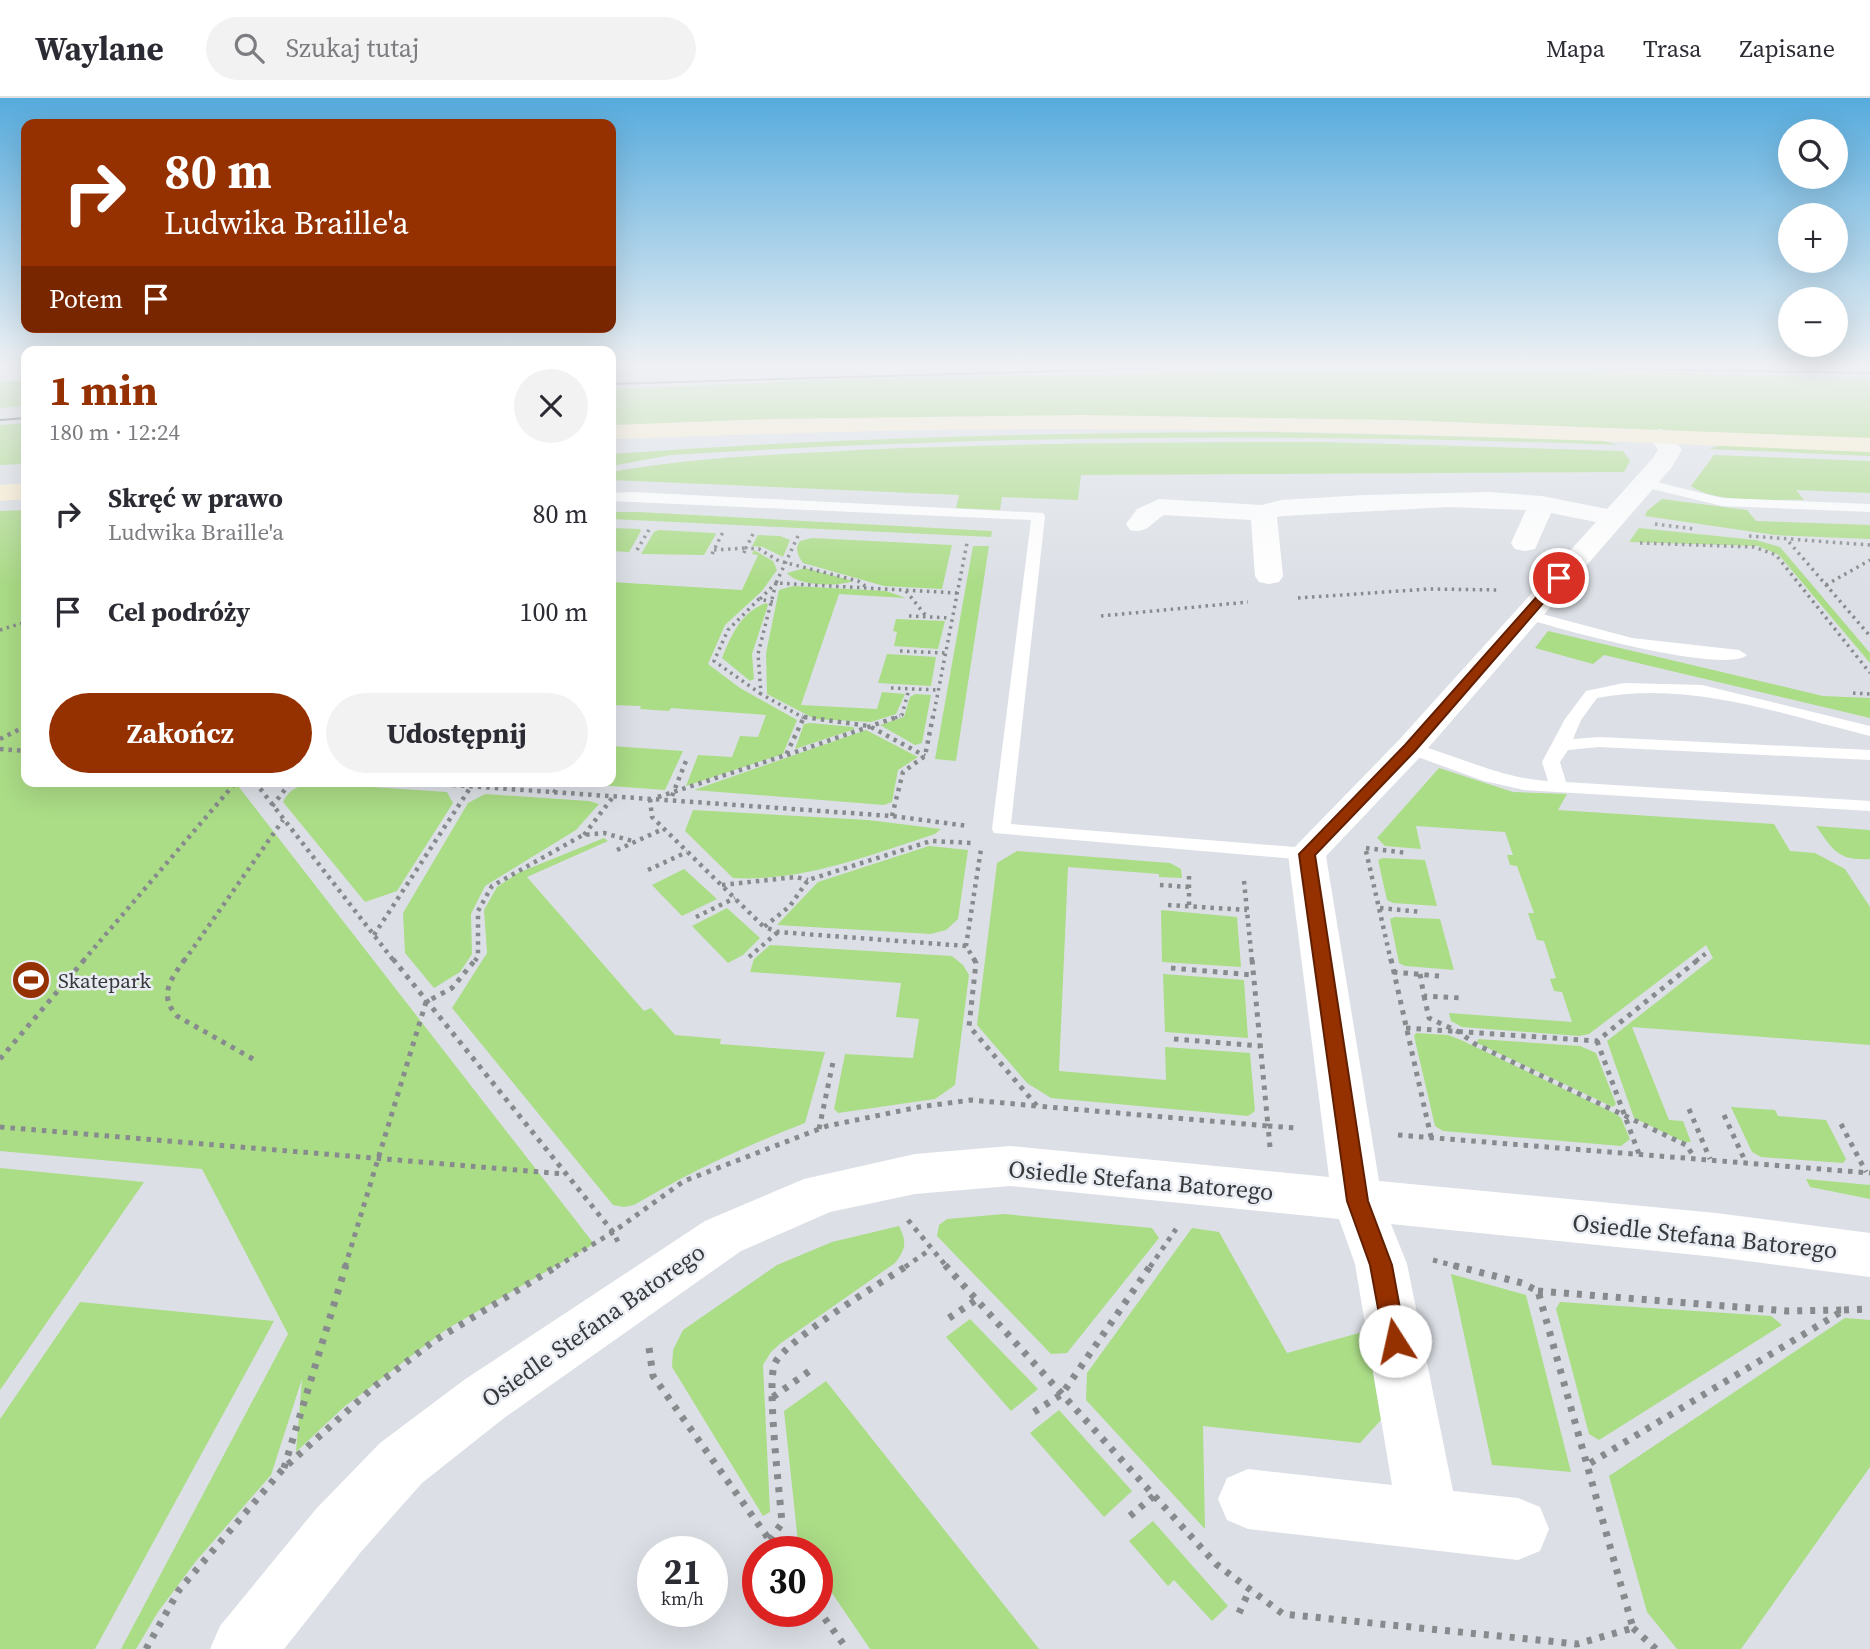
<!DOCTYPE html>
<html lang="pl">
<meta charset="utf-8">
<style>
body{margin:0;font-family:"Source Serif 4",serif;background:#f2f2f3;color:#2b2b33;height:100vh;display:flex;flex-direction:column;font-size:26px;white-space:nowrap}
*{box-sizing:border-box;margin:0}
p{font-size:23px;color:#7c7c81}
.icon{flex:none;width:38px;height:38px;fill:none;stroke:currentColor;stroke-width:2;stroke-linecap:round;stroke-linejoin:round}
.map{position:relative;flex:1;overflow:hidden}
.drawer{position:absolute;left:21px;top:248px;width:595px;height:441px;display:flex;flex-direction:column;background:#fff;border-radius:14px;box-shadow:0 7px 28px #0002}
.drawer>*{flex:none}
.hud{position:absolute;left:21px;top:21px;width:595px;height:214px;border-radius:14px;box-shadow:0 7px 28px #0002;background:#953000;color:#fff;overflow:hidden}
.controls{position:absolute;left:1778px;top:21px;display:grid;gap:14px}
.controls a{display:grid;place-items:center;width:70px;height:70px;border-radius:50%;background:#fff;box-shadow:0 7px 28px #0002;font-size:35px}
.speed{position:absolute;left:637px;top:1438px;display:flex;gap:14px;font-size:35px;font-weight:700;text-align:center}
.speed>*{display:grid;place-content:center;width:91px;height:91px;border-radius:50%;background:#fff;box-shadow:0 7px 28px #0002;line-height:1}
.speed small{font-size:18px;font-weight:400}
.speed .limit{border:10px solid #d22;background:#fff;color:#111}
.pin{position:absolute;display:grid;place-items:center;width:60px;height:60px;color:#fff;margin:-30px;border:4px solid #fff;border-radius:50%;box-shadow:0 2px 7px #0007}
.me{position:absolute;width:77px;margin:-38px;rotate:350deg;stroke-linejoin:round;filter:drop-shadow(0 0 5px #0008)}
.turn{display:flex;align-items:center;gap:24px;height:147px;padding:0 28px;font-size:32px}
.turn .icon{width:91px;height:91px;stroke-width:2.5}
.turn b{display:block;font-size:49px;line-height:60px}
.then{display:flex;align-items:center;height:66px;padding:0 28px;background:#0003;gap:14px;font-size:26px}
.round{display:grid;place-items:center;flex:none;width:74px;height:74px;border-radius:37px;background:#f2f2f3}
.head{display:flex;align-items:center;justify-content:space-between;height:119px;padding:0 28px}
h1{font-size:42px;font-weight:700;line-height:52px;color:#953000}
.action{display:flex;gap:14px;margin-top:auto;padding:14px 28px}
.action a{flex:1;height:80px;border-radius:42px;background:#953000;color:#fff;font-size:28px;font-weight:700;line-height:80px;text-align:center}
.action a+a{background:#f2f2f3;color:#2b2b33}
ul{padding:0;list-style:none}
li{display:flex;align-items:center;gap:21px;height:98px;padding:0 28px}
li div{flex:1}
li b{display:block;font-size:26px}
li em{font-style:normal}
header{display:flex;align-items:center;gap:42px;box-sizing:border-box;height:98px;padding:0 35px;background:#fff;border-bottom:2px solid #e1e1e2}
header strong{font-size:33px}
nav{display:flex;gap:38px;margin-inline-start:auto;font-size:24px}
.search{width:490px;height:63px;background:#f2f2f3;display:flex;align-items:center;gap:18px;box-sizing:border-box;padding:0 24px;border-radius:38px;color:#7c7c81;font-size:26px}
.map>svg:first-child{display:block}
</style>
<header>
<strong>Waylane</strong>
<div class="search"><svg class="icon" aria-label="search" viewBox="0 0 24 24"><circle cx="10" cy="10" r="6"/><path d="M15 15l6 6"/></svg>Szukaj tutaj</div>
<nav><a>Mapa</a><a>Trasa</a><a>Zapisane</a></nav>
</header>
<div class="map">
<svg width="1870" height="1551" viewBox="0 0 1870 1551">
<rect width="100%" height="100%" fill="#dce0e6"/>
<!-- green -->
<g fill="#abdc86">
<polygon points="1327,273 1672,275 1870,280 1870,341 1417,323 723,325 611,330 611,291 876,280"/>
<polygon points="26,282 26,308 0,310 0,284"/>
<polygon points="26,325 26,366 0,367 0,327"/>
<path d="M1274,334L1599,342L1619,347C1303,335 987,337 671,357L611,368V356C832,340 1053,334 1274,334Z"/>
<path d="M1324,344L1623,353L1630,363L1624,374L1081,377L1078,402L1002,399L1000,412L956,410L959,397L611,382V374C694,359 774,357 858,352C1013,345 1168,344 1324,344Z"/>
<polygon points="1725,346 1870,353 1870,358 1709,351"/>
<path d="M1714,357L1870,363V395L1796,392L1804,402C1774,401 1716,406 1691,388Z"/>
<polygon points="1662,401 1747,412 1756,423 1870,427 1870,441 1775,437 1645,418 1647,413"/>
<polygon points="26,412 26,684 235,684 594,1146 447,1231 344,1309 296,1354 302,1281 271,1377 196,1463 158,1514 136,1551 121,1551 288,1236 202,1071 0,1053 0,413"/>
<polygon points="611,414 638,414 992,433 991,439 611,421"/>
<polygon points="611,430 640,431 641,433 629,454 611,453"/>
<polygon points="1639,430 1756,442 1780,449 1870,555 1870,565 1779,457 1758,448 1629,444"/>
<polygon points="659,432 714,435 716,436 704,457 641,456 654,434"/>
<polygon points="758,437 780,438 790,442 783,459 763,449 752,448"/>
<path d="M812,440L952,447L942,491L884,488L803,465C798,457 794,452 800,443Z"/>
<polygon points="973,448 989,448 956,663 935,661"/>
<polygon points="754,452 773,463 777,472 762,493 725,527 708,566 740,590 797,622 783,656 686,688 698,657 732,659 740,638 758,639 766,617 671,610 669,613 640,611 641,608 611,607 611,484 742,492 758,457 752,456"/>
<path d="M805,470L853,483C839,489 797,488 787,475Z"/>
<polygon points="793,488 886,493 906,500 839,496 801,607 877,611 882,594 905,596 896,616 871,624 815,621 767,596 766,555 779,492"/>
<path d="M766,505L768,507L752,556L754,581L750,583L722,560C731,538 741,514 766,505Z"/>
<polygon points="896,521 945,523 938,551 894,548 897,534 893,533"/>
<polygon points="1548,533 1823,598 1870,600 1870,620 1604,557 1593,566 1535,550"/>
<polygon points="887,556 936,559 931,588 878,585"/>
<polygon points="915,596 931,597 922,645 915,647 880,627 904,619 910,599"/>
<polygon points="810,625 853,629 855,631 795,651 804,626"/>
<polygon points="866,632 918,659 898,672 892,704 884,707 694,692"/>
<polygon points="611,648 683,653 665,692 569,685 611,684"/>
<polygon points="1439,670 1513,694 1567,696 1558,712 1774,726 1790,753 1815,755 1845,771 1870,809 1870,947 1632,929 1669,1022 1683,1023 1691,1044 1684,1044 1634,1020 1607,943 1713,860 1706,847 1589,936 1579,938 1462,929 1451,923 1449,915 1572,924 1562,894 1554,893 1550,881 1556,880 1544,843 1537,842 1528,815 1534,815 1517,768 1510,767 1507,757 1513,757 1505,734 1416,728 1421,751 1385,748 1377,740"/>
<path d="M312,685L447,694L453,705L397,793L365,804L283,704C289,691 299,687 312,685Z"/>
<polygon points="485,696 589,703 599,706 576,732 485,788 471,816 472,856 460,874 434,890 405,855 403,815 468,705"/>
<path d="M693,712L868,722L941,731L935,736C870,757 803,784 733,780L685,733Z"/>
<path d="M1816,728L1870,732V761C1838,763 1833,752 1816,728Z"/>
<path d="M604,740L608,743L527,779L644,913L651,910L675,937L721,941L720,946L825,954L805,1025C745,1048 690,1074 634,1107L624,1109L613,1107L452,910L487,855L484,812L497,789L518,775Z"/>
<polygon points="929,748 968,752 958,821 946,832 931,836 777,827 818,784"/>
<polygon points="1017,753 1170,765 1181,771 1182,780 1159,779 1159,776 1068,769 1059,973 1166,982 1165,949 1250,955 1255,1013 1248,1018 1051,1000 1027,985 977,927 997,765"/>
<polygon points="1383,760 1425,762 1437,808 1393,805 1387,802 1378,762"/>
<polygon points="684,771 717,801 682,818 652,787"/>
<polygon points="727,810 760,840 743,857 728,865 692,828"/>
<polygon points="1161,812 1237,819 1241,869 1162,864"/>
<polygon points="1395,819 1440,821 1454,872 1405,868 1399,865 1390,821"/>
<polygon points="770,847 952,858 963,867 969,877 955,987 935,1001 838,1015 834,1011 845,956 913,960 919,921 896,919 901,885 750,874 754,861"/>
<polygon points="1163,876 1244,882 1248,940 1165,934"/>
<polygon points="1416,935 1448,937 1461,942 1616,1016 1621,1020 1630,1041 1621,1048 1443,1033 1435,1028 1414,938"/>
<polygon points="1478,941 1580,948 1596,955 1616,1006 1613,1009 1477,945"/>
<polygon points="1731,1009 1775,1012 1778,1018 1826,1022 1846,1061 1843,1065 1761,1059 1752,1054"/>
<polygon points="0,1070 144,1084 0,1292"/>
<polygon points="1806,1081 1870,1087 1870,1101 1810,1089"/>
<polygon points="1004,1116 1152,1130 1159,1140 1067,1255 1051,1256 937,1138 939,1127 947,1121"/>
<path d="M899,1128C907,1144 906,1151 895,1165L781,1245L771,1254L763,1267L770,1414L763,1418L672,1269L673,1252L683,1232L777,1167L832,1144Z"/>
<polygon points="1192,1130 1219,1134 1287,1255 1366,1233 1381,1322 1360,1345 1203,1328 1205,1431 1086,1302 1087,1275"/>
<polygon points="1451,1176 1526,1197 1571,1374 1492,1367"/>
<polygon points="80,1204 274,1223 95,1551 0,1551 0,1321"/>
<polygon points="1560,1204 1771,1218 1782,1227 1599,1342 1589,1336 1556,1211"/>
<polygon points="1845,1220 1870,1222 1870,1369 1741,1551 1677,1551 1647,1514 1609,1378"/>
<polygon points="970,1221 1038,1291 1011,1313 946,1239"/>
<polygon points="826,1283 1039,1551 870,1551 817,1473 817,1454 805,1454 798,1444 784,1313"/>
<polygon points="1059,1312 1132,1393 1104,1419 1030,1335"/>
<polygon points="1153,1423 1228,1508 1212,1523 1174,1482 1168,1488 1129,1443"/>
</g>
<g fill="none" stroke-linecap="round" stroke-linejoin="round">
<!-- path-far3 -->
<g stroke="#888b8e" stroke-width="3.5" stroke-dasharray="2.5 4.5" stroke-linecap="butt">
<polyline points="1655,426 1695,431"/>
<polyline points="753,436 746,450 759,451 779,463 858,483 865,488"/>
<polyline points="798,438 776,485 957,495"/>
<polyline points="1749,438 1870,447"/>
<polyline points="1789,444 1870,538"/>
<polyline points="1640,445 1754,449 1776,457 1870,575"/>
<polyline points="637,452 650,430"/>
<polyline points="714,452 746,450 742,459"/>
<polyline points="712,456 723,434"/>
<polyline points="776,485 758,556 761,596 804,620"/>
<polyline points="1826,487 1870,462"/>
<polyline points="906,493 926,518"/>
<polyline points="1298,500 1429,491 1499,492"/>
<polyline points="760,501 776,485"/>
<polyline points="909,518 951,520"/>
<polyline points="1101,518 1248,504"/>
<polyline points="0,532 26,524"/>
<polyline points="900,553 945,555"/>
<polyline points="891,590 938,592"/>
<polyline points="1853,595 1870,596"/>
<polyline points="761,596 714,563 728,532 759,501 773,504"/>
<polyline points="804,619 808,620"/>
<polyline points="895,620 902,617 909,591"/>
<polyline points="933,620 967,445"/>
</g>
<!-- path-far2 -->
<g stroke="#888b8e" stroke-width="4.5" stroke-dasharray="3.5 5" stroke-linecap="butt">
<polyline points="804,619 869,628 925,658"/>
<polyline points="0,641 26,628"/>
<polyline points="0,651 26,653"/>
<polyline points="787,657 900,618"/>
<polyline points="255,684 394,863"/>
<polyline points="410,684 892,718 968,728"/>
<polyline points="554,695 560,684"/>
<polyline points="672,698 686,663"/>
<polyline points="658,699 786,657 804,619 802,618"/>
<polyline points="650,701 652,719 764,829"/>
<polyline points="272,708 291,684"/>
<polyline points="892,718 903,674 925,658 933,618"/>
<polyline points="584,737 613,699"/>
<polyline points="1366,750 1407,755"/>
<polyline points="617,752 663,731"/>
<polyline points="1366,753 1391,863"/>
<polyline points="648,772 687,754"/>
<polyline points="1189,778 1189,808"/>
<polyline points="1244,783 1252,863"/>
<polyline points="722,787 796,779 808,782"/>
<polyline points="1160,787 1189,789"/>
<polyline points="1168,807 1247,812"/>
<polyline points="1380,810 1422,814"/>
<polyline points="696,819 735,800"/>
<polyline points="374,837 474,684"/>
<polyline points="966,848 778,834 764,829 790,808 808,782 931,743 972,745"/>
<polyline points="749,859 778,834"/>
<polyline points="83,863 236,684"/>
<polyline points="184,863 283,722"/>
<polyline points="475,863 478,858 478,813 492,788 583,737 604,735 636,744"/>
<polyline points="975,863 966,848 981,751"/>
<polyline points="1696,863 1709,853"/>
</g>
<!-- path-far1 -->
<g stroke="#888b8e" stroke-width="5" stroke-dasharray="4.5 6" stroke-linecap="butt">
<path d="M185,861C171,881 158,897 177,918L253,961"/>
<polyline points="393,861 613,1134 620,1148"/>
<polyline points="974,861 976,865 969,928 1037,1008 1268,1028 1252,861"/>
<polyline points="1391,861 1431,1039"/>
<polyline points="1171,870 1253,877"/>
<polyline points="1393,874 1439,878"/>
<polyline points="1420,876 1424,898 1461,900"/>
<polyline points="1424,898 1429,920 1459,934 1475,946 1686,1047 1695,1060"/>
<polyline points="1406,930 1597,943 1699,861"/>
<polyline points="1174,941 1260,948"/>
<polyline points="1597,943 1639,1056"/>
<polyline points="0,961 85,861"/>
<polyline points="1689,1011 1710,1061"/>
<polyline points="1724,1017 1746,1065"/>
<polyline points="1841,1026 1866,1074"/>
<polyline points="0,1029 565,1076"/>
<polyline points="819,1031 833,964"/>
<polyline points="1398,1037 1870,1075"/>
<polyline points="1270,1049 1268,1028 1298,1030"/>
<polyline points="908,1122 947,1169"/>
<polyline points="1433,1162 1459,1169"/>
<polyline points="345,1169 426,904 452,890 476,861"/>
<polyline points="556,1169 613,1134 684,1083 827,1028 919,1009 971,1002 1037,1008"/>
<polyline points="905,1169 931,1151"/>
<polyline points="1150,1169 1176,1131"/>
</g>
<!-- path -->
<g stroke="#888b8e" stroke-width="7" stroke-dasharray="5 8" stroke-linecap="butt">
<polyline points="945,1167 1216,1466 1283,1516 1577,1546 1633,1530 1538,1193 1522,1185 1452,1167"/>
<polyline points="1538,1193 1788,1213 1844,1212 1587,1367"/>
<polyline points="1844,1212 1870,1211"/>
<polyline points="949,1220 976,1202"/>
<polyline points="649,1250 653,1278 778,1454"/>
<polyline points="773,1299 815,1269"/>
<polyline points="1034,1314 1062,1296 1151,1167"/>
<polyline points="284,1370 346,1167"/>
<polyline points="1130,1418 1155,1397"/>
<path d="M770,1442L782,1425C780,1398 766,1283 775,1265C787,1241 881,1185 908,1167"/>
<polyline points="817,1510 847,1551"/>
<polyline points="1239,1515 1250,1491"/>
<polyline points="1633,1530 1656,1551"/>
<polyline points="146,1551 179,1492 283,1371 375,1288 434,1243 559,1167"/>
</g>
<!-- lane -->
<g fill="#fff" fill-rule="evenodd">
<polygon points="17,270 26,270 21,277 26,277 26,283 7,283 7,279"/>
<polygon points="1644,381 1722,400 1870,406 1870,414 1722,408 1640,388 1638,385"/>
<polygon points="633,394 1043,415 1045,418 1011,726 1307,750 1316,756 1307,762 994,735 992,731 1031,422 611,403 611,395"/>
<path d="M1527,512L1632,540L1739,552L1747,557C1726,577 1553,530 1522,519L1520,516L1522,513Z"/>
<path d="M1624,585L1702,587L1870,628V638C1781,616 1689,582 1597,600L1581,622L1573,641L1599,639L1870,652V662L1599,649L1568,652L1560,664L1566,684L1870,703V713L1524,692L1484,683L1404,654L1401,650L1410,645C1458,657 1498,680 1548,683L1542,664L1565,621L1586,593Z"/>
</g>
<!-- street -->
<path fill="#fff" fill-rule="evenodd" d="M1660,331L1668,333L1682,352L1672,369L1422,657L1326,758L1379,1083L1716,1115L1870,1135V1179L1716,1159L1391,1126L1407,1166L1453,1393L1518,1400L1540,1409L1549,1431L1540,1453L1518,1462L1248,1431L1227,1422L1218,1401L1227,1380L1248,1371L1392,1387L1355,1166L1339,1121L1010,1088L915,1096L830,1114L741,1153L504,1320L422,1385L360,1455L284,1551H210L220,1528L316,1411L380,1345L464,1282L705,1123L804,1081L915,1056L1010,1048L1329,1079L1288,756L1398,643L1596,424L1551,415L1535,451L1525,453L1515,451L1511,445L1526,412L1448,409L1282,418L1277,419L1283,478L1279,484L1269,486L1259,484L1255,478L1251,422L1164,417C1150,426 1147,436 1130,432L1126,426L1137,411L1159,401L1262,407L1281,402L1364,397L1489,394L1542,398L1607,411L1653,360L1658,352L1648,338L1652,333Z"/>
<!-- secondary -->
<g fill="#fdf0d0" fill-rule="evenodd">
<path d="M1083,317L1398,322L1870,340V354C1609,343 1347,332 1085,331C927,330 769,336 611,341V327L768,321Z"/>
<polygon points="26,385 26,401 0,403 0,387"/>
</g>
<!-- tram -->
<g stroke="#616467" stroke-width="2">
<polyline points="1563,270 1870,275"/>
<polyline points="611,286 1163,270"/>
<polyline points="0,322 26,320"/>
</g>
</g>
<!-- sky -->
<linearGradient id="sky" x2="0" y2="1"><stop stop-color="#56abdd"/><stop offset="0.55" stop-color="#eff1f4"/><stop offset="1" stop-color="#eff1f4" stop-opacity="0"/></linearGradient>
<rect width="1870" height="487" fill="url(#sky)"/>
<!-- route -->
<polygon fill="#953000" stroke="#611f00" stroke-width="2" points="1555,478 1565,480 1415,653 1315,757 1368,1103 1392,1167 1406,1243 1403,1250 1395,1253 1387,1250 1384,1243 1370,1167 1347,1103 1299,756 1405,647"/>
<!-- icons -->
<defs>
<symbol id="stadium-disc" viewBox="-11 -11 22 22"><circle r="9.5" fill="#953000" stroke="#e9edf3"/><path d="M0-5a6.5 5 0 1 0 0 10a6.5 5 0 1 0 0-10ZM-3.5-1.8h7v3.6h-7Z" fill="#fff"/></symbol>
</defs>
<g fill-rule="evenodd">
<use href="#stadium-disc" x="9" y="860" width="44" height="44"/>
</g>
<g text-anchor="middle" dominant-baseline="central" stroke-width="5" stroke-linejoin="round" paint-order="stroke">
<!-- poi labels -->
<g font-size="21" fill="#37393b" stroke="#e9edf3" text-anchor="start">
<text x="58" y="882">Skatepark</text>
</g>
<!-- near-street labels -->
<g font-size="24" fill="#37393b" stroke="#e9edf3">
<text transform="translate(1141 1082) rotate(5)">Osiedle Stefana Batorego</text>
<text transform="translate(1705 1138) rotate(6)">Osiedle Stefana Batorego</text>
<text transform="translate(593 1227) rotate(-35)">Osiedle Stefana Batorego</text>
</g>
</g>
</svg>
<div class="controls">
<a><svg class="icon" aria-label="search" viewBox="0 0 24 24"><circle cx="10" cy="10" r="6"/><path d="M15 15l6 6"/></svg></a>
<a>+</a>
<a>−</a>
</div>
<div class="speed"><div>21<small>km/h</small></div><div class="limit">30</div></div>
<div class="pin" style="left:1559px;top:480px;background:#d93025"><svg class="icon" aria-label="arrive" viewBox="0 0 24 24"><path d="M6 21V4h12l-3 4 3 4H6"/></svg></div>
<svg class="me" style="left:1395px;top:1243px" viewBox="-20 -20 40 40"><circle r="19" fill="#fff"/><path d="M0-13L10 11 0 6-10 11z" fill="#953000"/></svg>
<div class="hud">
<div class="turn"><svg class="icon" aria-label="right" viewBox="0 0 24 24"><path d="M7 20v-9h11M14 6l5 5-5 5"/></svg><div><b>80 m</b>Ludwika Braille'a</div></div>
<div class="then">Potem<svg class="icon" aria-label="arrive" viewBox="0 0 24 24"><path d="M6 21V4h12l-3 4 3 4H6"/></svg></div>
</div>
<section class="drawer">
<div class="head"><div><h1>1 min</h1><p>180 m · 12:24</p></div><a class="round"><svg class="icon" aria-label="close" viewBox="0 0 24 24"><path d="M6 6l12 12M18 6L6 18"/></svg></a></div>
<ul>
<li><svg class="icon" aria-label="right" viewBox="0 0 24 24"><path d="M7 20v-9h11M14 6l5 5-5 5"/></svg><div><b>Skręć w prawo</b><p>Ludwika Braille'a</p></div><em>80 m</em></li>
<li><svg class="icon" aria-label="arrive" viewBox="0 0 24 24"><path d="M6 21V4h12l-3 4 3 4H6"/></svg><div><b>Cel podróży</b></div><em>100 m</em></li>
</ul>
<div class="action"><a>Zakończ</a><a>Udostępnij</a></div>
</section>
</div>
